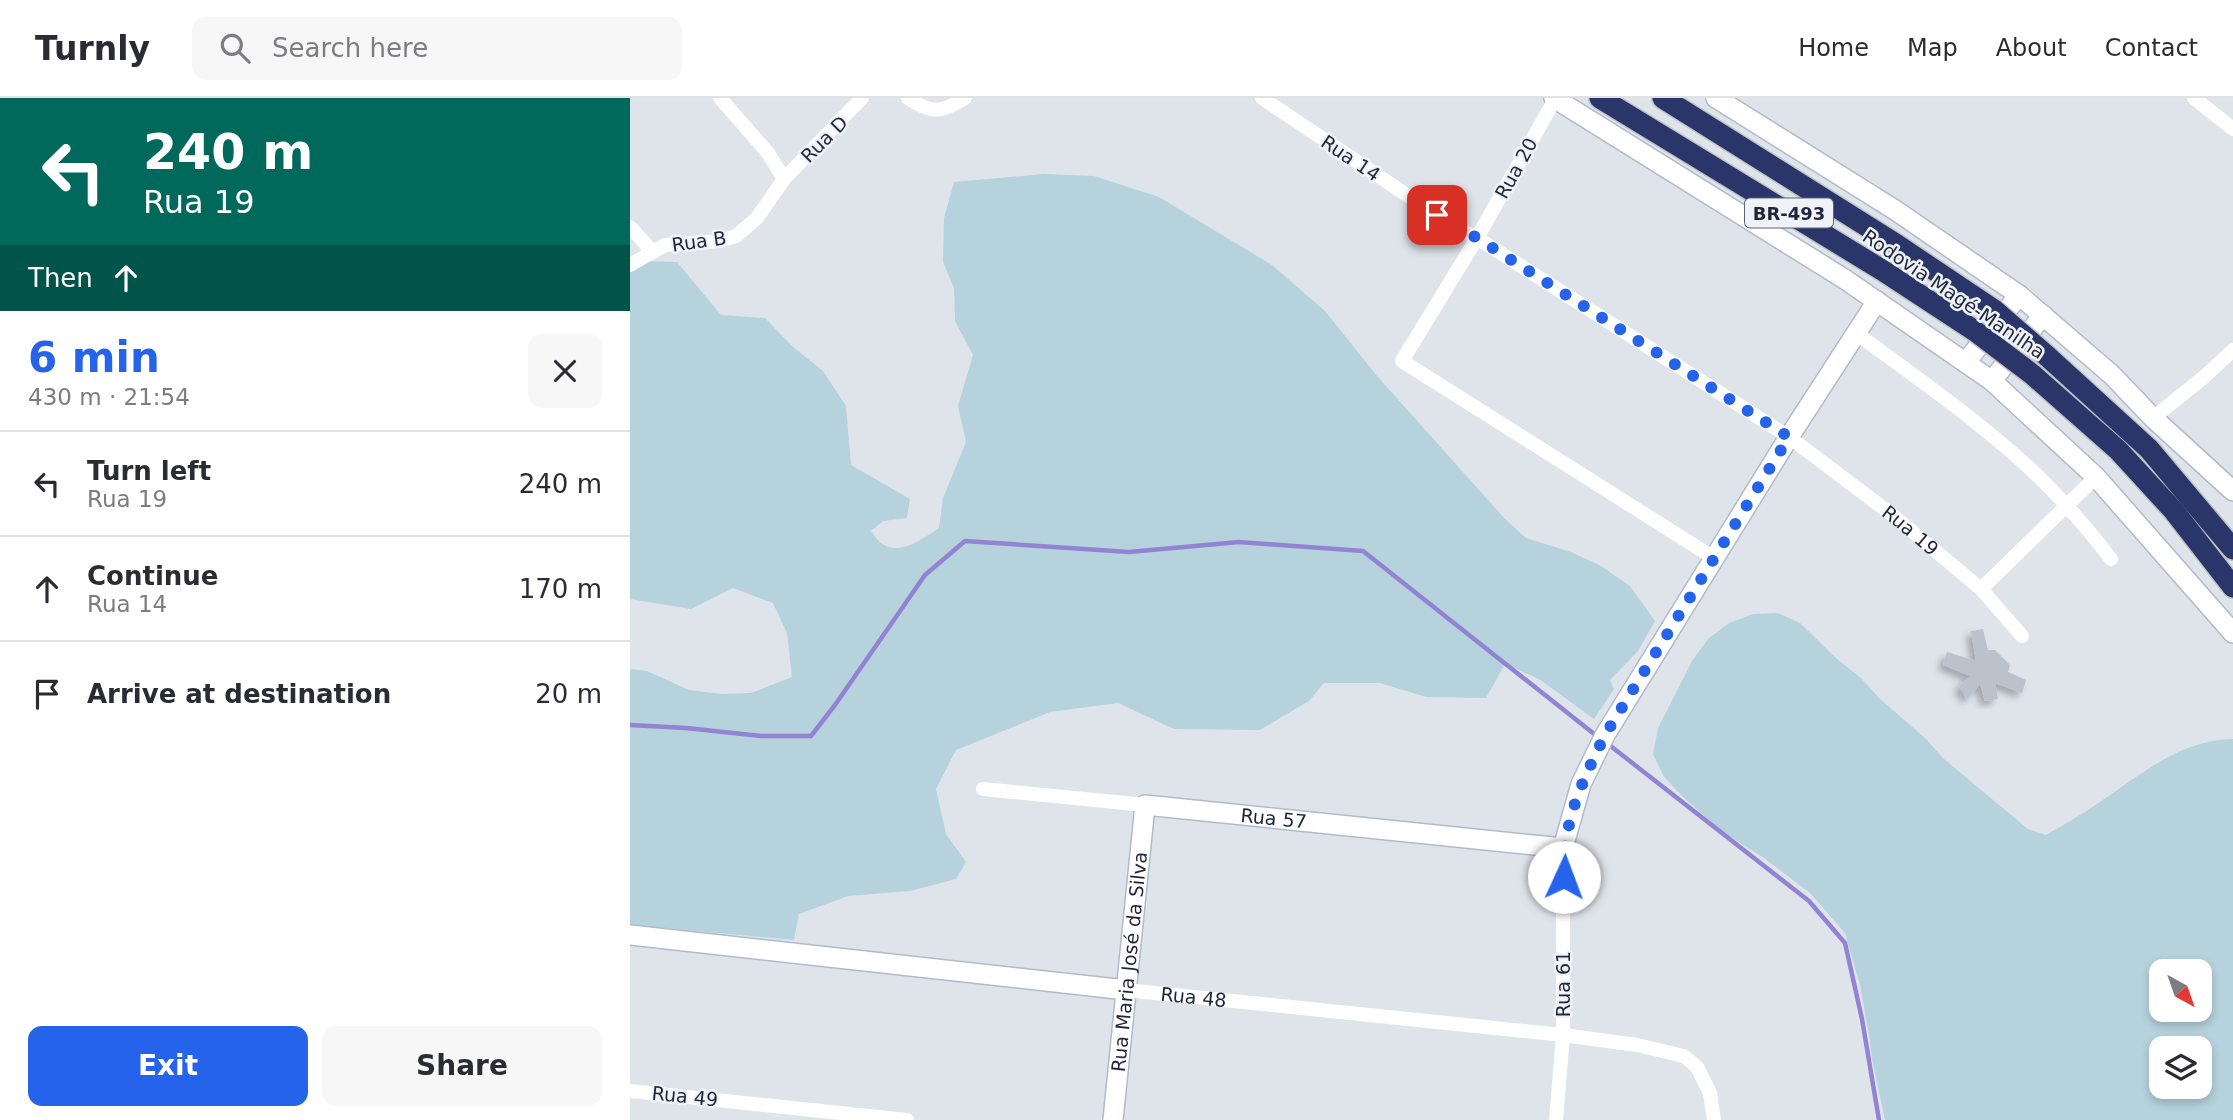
<!DOCTYPE html>
<meta charset="utf-8">
<style>
body{margin:0;font-family:"DejaVu Sans",sans-serif;background:#f7f7f7;color:#2b2b33;height:100vh;display:flex;flex-direction:column;font-size:26px;white-space:nowrap}
*{box-sizing:border-box;margin:0}
p{font-size:23px;color:#7c7c81}
.icon{flex:none;width:38px;height:38px;fill:none;stroke:currentColor;stroke-width:2;stroke-linecap:round;stroke-linejoin:round}
.map{position:relative;flex:1;overflow:hidden}
.sheet{display:flex;flex-direction:column;background:#fff;width:630px}
.sheet>*{flex:none}
.banner{background:#00695c;color:#fff;overflow:hidden}
.needle{width:46px;rotate:140deg}
.controls{position:absolute;left:1519px;top:861px;display:grid;gap:14px}
.controls a{display:grid;place-items:center;width:63px;height:63px;border-radius:14px;background:#fff;box-shadow:0 4px 10px #0003;font-size:35px}
.pin{position:absolute;display:grid;place-items:center;width:60px;height:60px;color:#fff;margin:-30px;border-radius:14px;box-shadow:0 4px 10px #0006}
.me{position:absolute;width:77px;margin:-38px;rotate:2deg;stroke-linejoin:round;filter:drop-shadow(0 0 5px #0008)}
.turn{display:flex;align-items:center;gap:24px;height:147px;padding:0 28px;font-size:32px}
.turn .icon{width:91px;height:91px;stroke-width:2.5}
.turn b{display:block;font-size:49px;line-height:60px}
.then{display:flex;align-items:center;height:66px;padding:0 28px;background:#0003;gap:14px;font-size:26px}
.round{display:grid;place-items:center;flex:none;width:74px;height:74px;border-radius:14px;background:#f7f7f7}
.overview{display:flex;align-items:center;justify-content:space-between;height:119px;padding:0 28px}
h1{font-size:42px;font-weight:700;line-height:52px;color:#2563eb}
.primary-button{display:flex;gap:14px;margin-top:auto;padding:14px 28px}
.primary-button a{flex:1;height:80px;border-radius:14px;background:#2563eb;color:#fff;font-size:28px;font-weight:700;line-height:80px;text-align:center}
.primary-button a+a{background:#f7f7f7;color:#2b2b33}
ul{padding:0;list-style:none}
li{display:flex;align-items:center;gap:21px;height:105px;padding:0 28px;border-top:2px solid #e1e1e2}
li div{flex:1}
li b{display:block;font-size:26px}
li em{font-style:normal}
header{display:flex;align-items:center;gap:42px;box-sizing:border-box;height:98px;padding:0 35px;background:#fff;border-bottom:2px solid #e1e1e2}
header strong{font-size:33px}
nav{display:flex;gap:38px;margin-inline-start:auto;font-size:24px}
.search{width:490px;height:63px;background:#f7f7f7;display:flex;align-items:center;gap:18px;box-sizing:border-box;padding:0 24px;border-radius:14px;color:#7c7c81;font-size:26px}
main{display:flex;flex:1;min-height:0}
.map>svg:first-child{display:block}
</style>
<header>
<strong>Turnly</strong>
<div class="search"><svg class="icon" aria-label="search" viewBox="0 0 24 24"><circle cx="10" cy="10" r="6"/><path d="M15 15l6 6"/></svg>Search here</div>
<nav><a>Home</a><a>Map</a><a>About</a><a>Contact</a></nav>
</header>
<main>
<section class="sheet">
<div class="banner">
<div class="turn"><svg class="icon" aria-label="left" viewBox="0 0 24 24"><path d="M17 20v-9H6M10 6l-5 5 5 5"/></svg><div><b>240 m</b>Rua 19</div></div>
<div class="then">Then<svg class="icon" aria-label="ahead" viewBox="0 0 24 24"><path d="M12 20V5M6 11l6-6 6 6"/></svg></div>
</div>
<div class="overview"><div><h1>6 min</h1><p>430 m · 21:54</p></div><a class="round"><svg class="icon" aria-label="close" viewBox="0 0 24 24"><path d="M6 6l12 12M18 6L6 18"/></svg></a></div>
<ul>
<li><svg class="icon" aria-label="left" viewBox="0 0 24 24"><path d="M17 20v-9H6M10 6l-5 5 5 5"/></svg><div><b>Turn left</b><p>Rua 19</p></div><em>240 m</em></li>
<li><svg class="icon" aria-label="ahead" viewBox="0 0 24 24"><path d="M12 20V5M6 11l6-6 6 6"/></svg><div><b>Continue</b><p>Rua 14</p></div><em>170 m</em></li>
<li><svg class="icon" aria-label="arrive" viewBox="0 0 24 24"><path d="M6 21V4h12l-3 4 3 4H6"/></svg><div><b>Arrive at destination</b></div><em>20 m</em></li>
</ul>
<div class="primary-button"><a>Exit</a><a>Share</a></div>
</section>
<div class="map">
<svg width="1603" height="1022" viewBox="0 0 1603 1022">
<defs>
<filter id="shadow"><feDropShadow dx="-5" dy="5" stdDeviation="3.5" flood-color="#0004"/></filter>
</defs>
<rect width="100%" height="100%" fill="#dfe4eb"/>
<!-- green -->
<g fill="#b6d2dd" fill-rule="evenodd">
<path d="M414,76L464,78L529,99L642,167L695,213L747,278L875,421L896,440L941,454L971,468L1000,488L1025,523L1008,553L980,582L984,591L964,621L909,581L875,566L856,600L796,599L750,585H694L679,603L630,632L544,631L488,605L420,614L326,652L306,691L316,736L336,764L326,781L280,793L218,798L169,816L164,842L0,827V571L17,573L59,592L92,596L121,595L162,579L157,535L143,505L103,490L61,511L0,501V173L15,163L47,164L91,217L135,220L163,249L193,273L216,308L221,367L280,401L277,420L253,423L241,433C260,465 286,445 309,430L313,400L336,344L328,308L343,257L325,223L324,190L313,164L314,120L324,84Z"/>
<path d="M1148,515L1170,525L1207,561L1231,580L1249,600L1296,641L1314,661L1357,697L1398,731L1416,737C1433,727 1451,717 1467,706C1509,678 1551,641 1603,641V1022H1255L1242,961L1239,936L1230,887L1215,835L1180,795L1134,760L1090,732L1051,697L1034,679L1023,656L1028,630L1062,563L1078,541L1099,525L1123,516ZM1570,873V912H1531V873ZM1570,950V989H1531V950Z"/>
</g>
<g fill="none" stroke-linecap="round" stroke-linejoin="round">
<!-- stream -->
<g stroke="#9283d3" stroke-width="4.5">
<polyline points="0,627 56,630 131,638 181,638 205,607 295,477 335,443 499,454 609,444 733,453 968,639"/>
<polyline points="978,646 1179,803 1215,845 1232,921 1249,1022"/>
</g>
</g>
<!-- building -->
<polygon fill="#bbc2cc" filter="url(#shadow)" points="1353,531 1358,552 1365,552 1380,567 1378,574 1396,582 1392,595 1365,585 1368,601 1355,603 1350,586 1337,601 1329,588 1340,578 1313,567 1317,554 1346,563 1341,533"/>
<g fill="none" stroke-linecap="round" stroke-linejoin="round">
<defs>
<g id="secondary">
<polyline points="924,0 1216,182 1362,283 1466,379 1603,535"/>
<polyline points="1086,0 1265,112 1389,197 1482,277 1523,320 1603,393"/>
<polyline points="1336,264 1389,197"/>
<polyline points="1362,283 1413,217"/>
<polyline points="0,837 496,892"/>
<path id="s3" d="M483,1022L515,707L933,750L951,686L975,637L1159,339L1247,203"/>
</g>
<g id="highway">
<polyline points="970,0 1252,172 1345,233"/>
<polyline points="1033,0 1267,147 1364,212"/>
<polyline points="1417,258 1519,351 1603,451"/>
<polyline points="1403,277 1488,352 1544,413 1603,489"/>
</g>
</defs>
<!-- secondary casing -->
<use href="#secondary" stroke="#b1bacb" stroke-width="22"/>
<!-- highway casing -->
<use href="#highway" stroke="#c0c2c8" stroke-width="24"/>
<!-- street -->
<g stroke="#fff" stroke-width="14">
<path d="M278,0C301,16 312,15 335,0"/>
<path id="s1" d="M632,0L823,128L847,140L1159,339L1265,419L1351,491L1392,538"/>
<polyline points="1564,0 1603,31"/>
<polyline points="925,1 847,140 772,263 1084,460"/>
<polyline points="154,81 232,0"/>
<polyline points="0,129 22,153"/>
<polyline points="0,167 35,147 89,143 106,138 127,120 154,81 138,55 90,0"/>
<path d="M1226,235C1283,277 1342,318 1395,366C1426,394 1455,427 1481,461"/>
<polyline points="1523,320 1574,279 1603,252"/>
<polyline points="1351,491 1466,379"/>
<polyline points="353,691 515,707"/>
<path id="s2" d="M496,892L933,937L1007,947L1054,958L1067,969L1080,995L1084,1022"/>
<polyline points="0,993 277,1022"/>
<polyline points="926,1022 933,937 933,750"/>
</g>
<!-- secondary -->
<use href="#secondary" stroke="#fff" stroke-width="19"/>
<!-- highway -->
<use href="#highway" stroke="#2a3569" stroke-width="21"/>
<defs>
<g id="highway-bridge">
<polyline points="1364,212 1417,258"/>
<polyline points="1345,233 1403,277"/>
</g>
</defs>
<!-- highway-bridge casing -->
<use href="#highway-bridge" stroke="#c0c2c8" stroke-width="24" stroke-linecap="butt"/>
<!-- highway-bridge -->
<use href="#highway-bridge" stroke="#2a3569" stroke-width="21"/>
</g>
<g fill="none" stroke-linecap="round" stroke-linejoin="round">
<!-- route -->
<path stroke="#2563eb" stroke-width="12" stroke-dasharray="0 21.6" d="M807,117L847,140L1159,339L975,637C952,684 932,725 934,779"/>
</g>
<g text-anchor="middle" dominant-baseline="central" stroke-width="5" stroke-linejoin="round" paint-order="stroke">
<!-- shield labels -->
<rect fill="#eff3f7" stroke="#5d6473" stroke-width="2" x="1115" y="100.5" width="88" height="29" rx="5"/>
<g font-size="18" font-weight="bold" fill="#1f263b">
<text x="1159" y="115">BR-493</text>
</g>
<!-- street labels -->
<g font-size="19" fill="#1f263b" stroke="#eff3f7">
<text transform="translate(194 41) rotate(-45)">Rua D</text>
<text transform="translate(721 60) rotate(34)">Rua 14</text>
<text transform="translate(886 70) rotate(-61)">Rua 20</text>
<text transform="translate(69 143) rotate(-8)">Rua B</text>
<text transform="translate(1324 196) rotate(34)">Rodovia Magé-Manilha</text>
<text stroke="none"><textPath href="#s1" startOffset="780">Rua 19</textPath></text>
<text stroke="none"><textPath href="#s3" startOffset="446">Rua 57</textPath></text>
<text stroke="none"><textPath href="#s3" startOffset="159">Rua Maria José da Silva</textPath></text>
<text transform="translate(933 886) rotate(-90)">Rua 61</text>
<text stroke="none"><textPath href="#s2" startOffset="68">Rua 48</textPath></text>
<text transform="translate(55 998) rotate(6)">Rua 49</text>
</g>
</g>
</svg>
<div class="controls">
<a><svg class="needle" viewBox="-14 -14 28 28"><path d="M0-13l5 13h-10z" fill="#e53935"/><path d="M0 13l5-13h-10z" fill="#7c7c81"/></svg></a>
<a><svg class="icon" aria-label="layers" viewBox="0 0 24 24"><path d="M12 4l9 5-9 5-9-5zM3 14l9 5 9-5"/></svg></a>
</div>
<div class="pin" style="left:807px;top:117px;background:#d93025"><svg class="icon" aria-label="arrive" viewBox="0 0 24 24"><path d="M6 21V4h12l-3 4 3 4H6"/></svg></div>
<svg class="me" style="left:934px;top:779px" viewBox="-20 -20 40 40"><circle r="19" fill="#fff"/><path d="M0-13L10 11 0 6-10 11z" fill="#2563eb"/></svg>
</div>
</main>
